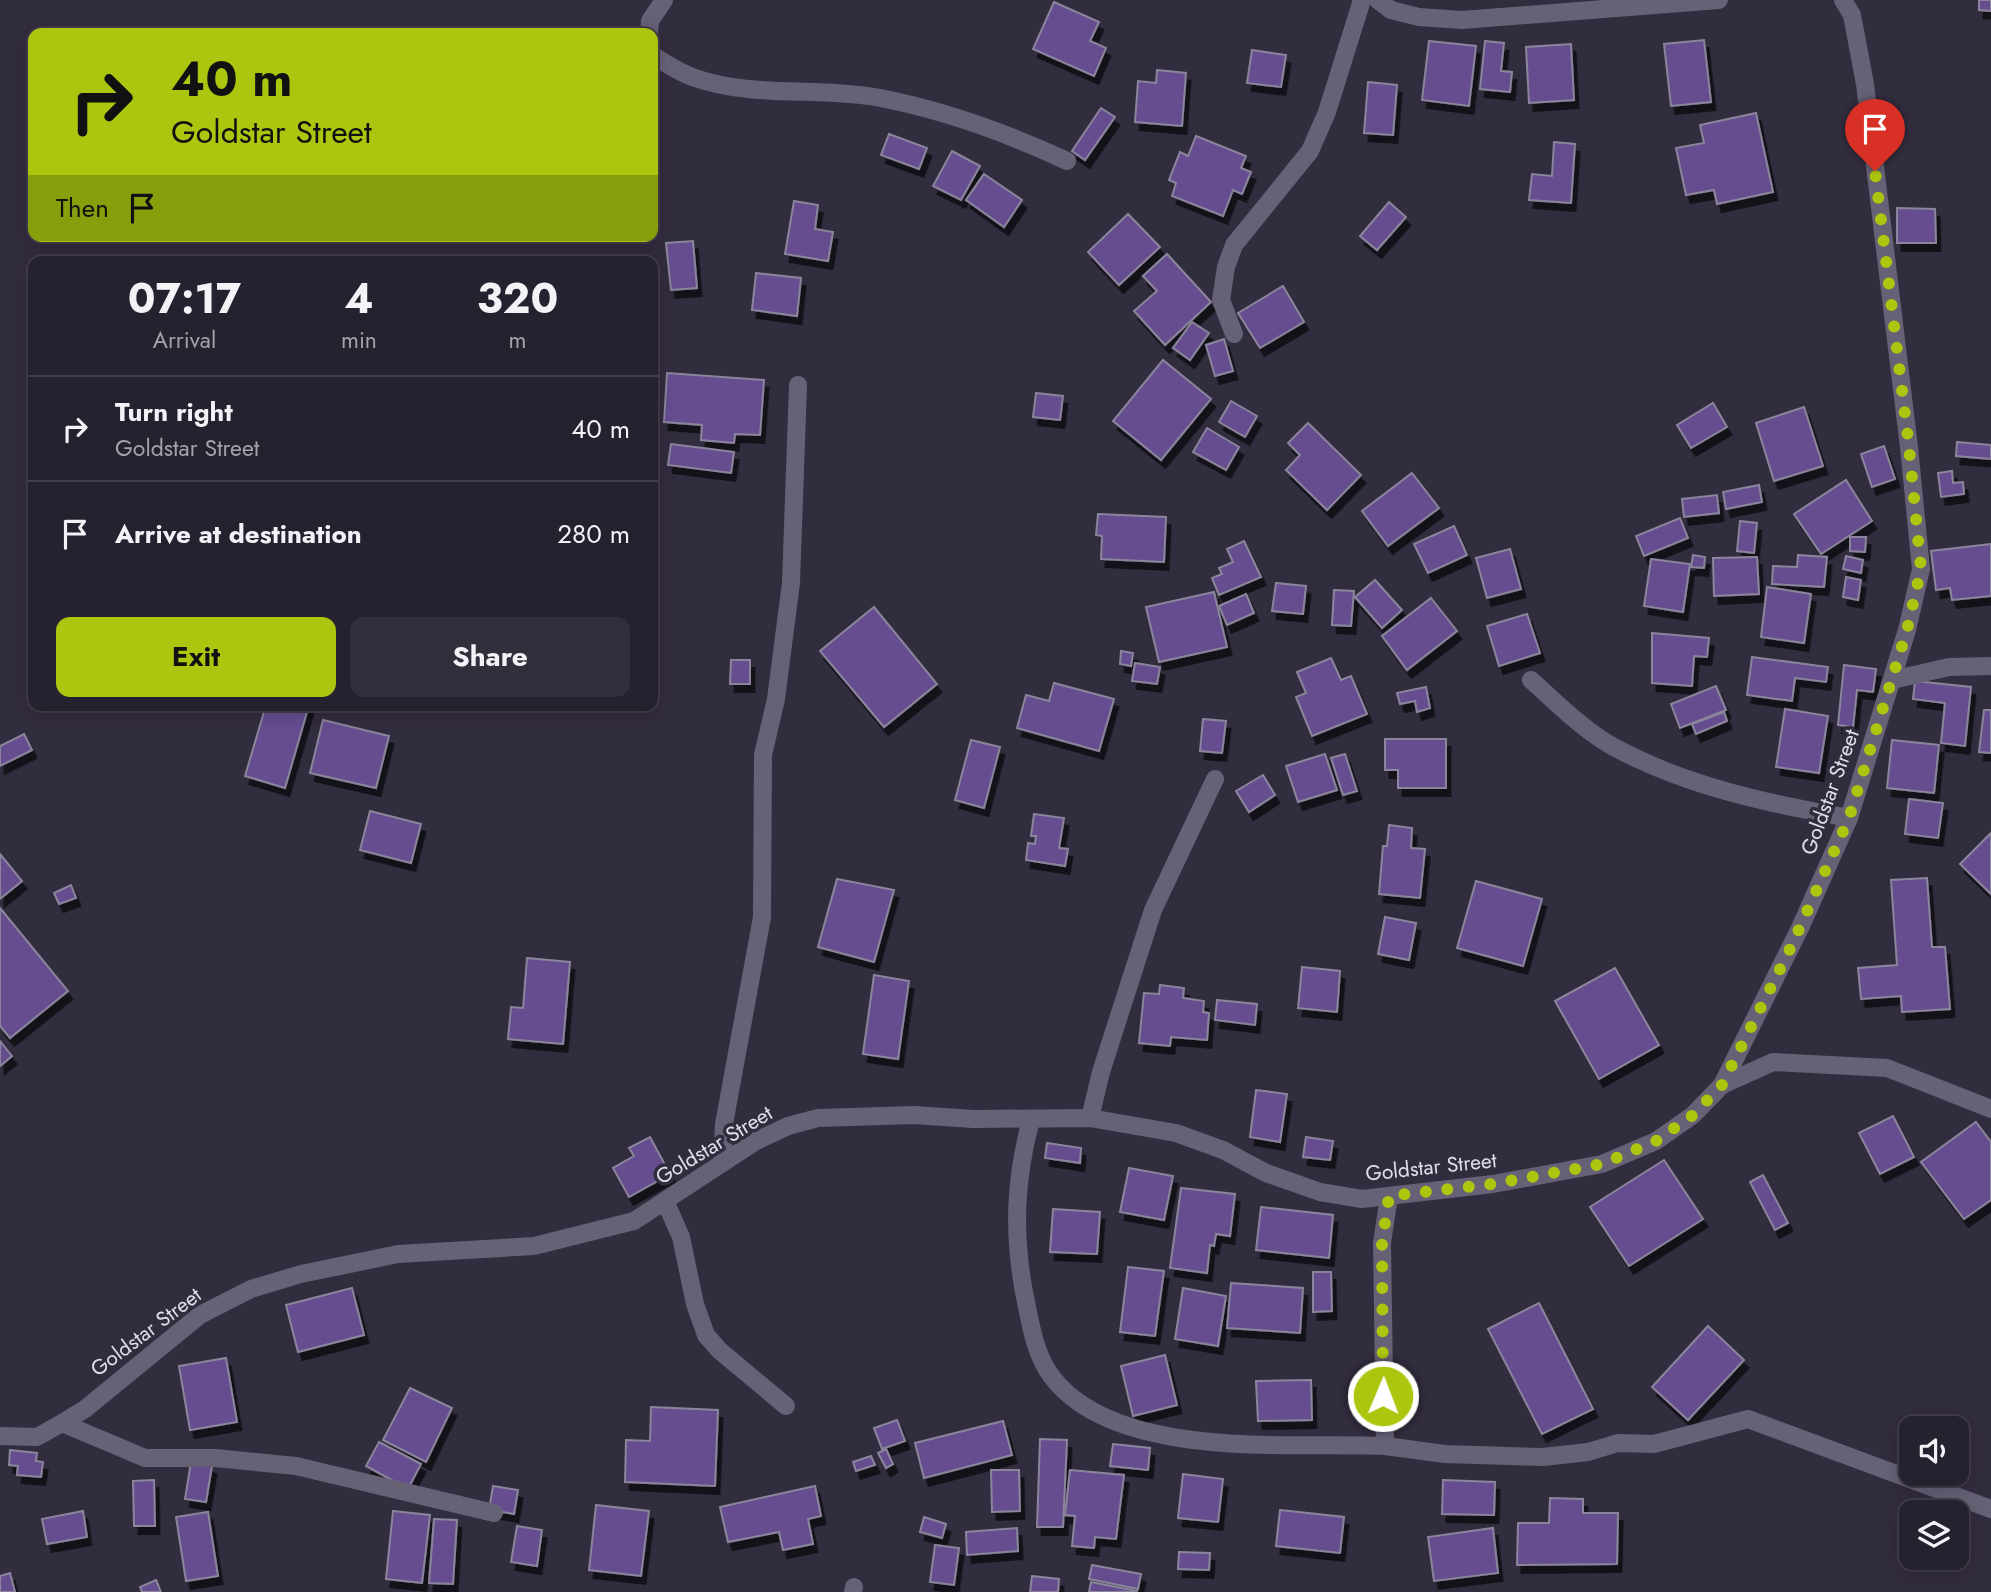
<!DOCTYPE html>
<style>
body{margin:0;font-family:Jost,sans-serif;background:#322e3b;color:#f1f3f6;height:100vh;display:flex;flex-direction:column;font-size:26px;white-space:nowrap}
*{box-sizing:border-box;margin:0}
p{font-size:23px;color:#a4a3aa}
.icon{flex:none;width:38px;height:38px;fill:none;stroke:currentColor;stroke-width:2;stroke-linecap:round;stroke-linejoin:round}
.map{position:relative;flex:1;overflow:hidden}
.sheet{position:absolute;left:28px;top:256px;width:630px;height:455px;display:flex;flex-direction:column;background:#26212f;border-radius:14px;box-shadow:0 4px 18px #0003,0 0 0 2px #423e4b}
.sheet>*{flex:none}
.hud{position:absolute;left:28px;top:28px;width:630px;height:214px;border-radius:14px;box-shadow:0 4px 18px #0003,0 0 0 2px #423e4b;background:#acc610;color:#111;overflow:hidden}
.buttons{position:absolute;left:1899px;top:1416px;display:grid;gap:14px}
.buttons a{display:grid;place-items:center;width:70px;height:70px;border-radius:14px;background:#26212f;box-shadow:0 4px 18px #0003,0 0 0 2px #423e4b;font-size:35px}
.pin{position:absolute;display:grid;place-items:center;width:60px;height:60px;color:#fff;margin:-72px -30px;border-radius:50% 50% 50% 0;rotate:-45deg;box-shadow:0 0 7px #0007}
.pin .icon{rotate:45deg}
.me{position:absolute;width:77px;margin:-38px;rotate:1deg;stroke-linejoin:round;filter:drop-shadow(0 0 5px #0008)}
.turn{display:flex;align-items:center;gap:24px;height:147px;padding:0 28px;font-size:32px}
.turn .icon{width:91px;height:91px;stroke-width:2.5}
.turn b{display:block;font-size:49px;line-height:60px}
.then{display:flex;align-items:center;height:66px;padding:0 28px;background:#0003;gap:14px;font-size:26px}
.eta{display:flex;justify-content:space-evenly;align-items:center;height:119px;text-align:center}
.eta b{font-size:42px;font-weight:700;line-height:49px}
.button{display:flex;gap:14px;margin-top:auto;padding:14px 28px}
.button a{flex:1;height:80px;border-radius:14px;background:#acc610;color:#111;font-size:28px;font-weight:700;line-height:80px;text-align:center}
.button a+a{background:#322e3b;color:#f1f3f6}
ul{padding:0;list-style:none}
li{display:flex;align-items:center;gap:21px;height:105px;padding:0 28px;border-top:2px solid #423e4b}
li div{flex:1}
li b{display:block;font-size:26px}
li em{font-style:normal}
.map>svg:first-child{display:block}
</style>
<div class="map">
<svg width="1991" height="1592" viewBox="0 0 1991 1592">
<defs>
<filter id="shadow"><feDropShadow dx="4.5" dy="8" stdDeviation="0" flood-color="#0009"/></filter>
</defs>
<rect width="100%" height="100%" fill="#322c3f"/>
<!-- building -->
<g fill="#654d90" stroke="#8b859b" stroke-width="2" filter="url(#shadow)">
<polygon points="1979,0 1991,0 1991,11 1979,10"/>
<polygon points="1054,2 1099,22 1090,41 1106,48 1094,76 1033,49"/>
<polygon points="1704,40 1711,102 1671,106 1664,44"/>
<polygon points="1429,41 1476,46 1469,106 1422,100"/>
<polygon points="1485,41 1504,43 1501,71 1512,72 1510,92 1480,89"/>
<polygon points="1571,44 1574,100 1529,103 1526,47"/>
<polygon points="1252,50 1286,55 1281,87 1247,83"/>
<polygon points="1157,70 1186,73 1182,126 1135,122 1138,81 1156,83"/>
<polygon points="1368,82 1397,85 1393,135 1364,133"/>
<polygon points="1101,108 1115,117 1085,160 1072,151"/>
<polygon points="1756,113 1773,192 1717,204 1714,190 1686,195 1676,148 1704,143 1700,125"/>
<polygon points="889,134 927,148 919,169 881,155"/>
<polygon points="1196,136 1246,156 1241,168 1251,172 1242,194 1233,190 1223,216 1172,196 1176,183 1169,180 1180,152 1188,156"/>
<polygon points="1554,142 1575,144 1571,203 1529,200 1532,174 1552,176"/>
<polygon points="952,151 980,166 961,200 933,186"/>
<polygon points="984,174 1022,200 1004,227 966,200"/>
<polygon points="794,201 818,205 815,229 833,232 828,261 785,254"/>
<polygon points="1389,202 1406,217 1377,250 1360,236"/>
<polygon points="1897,208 1935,209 1936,243 1897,243"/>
<polygon points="1128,214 1160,247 1119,285 1088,252"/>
<polygon points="693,241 697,288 671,290 666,243"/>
<polygon points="1167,254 1211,302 1165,345 1134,311 1157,291 1143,276"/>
<polygon points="756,273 801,278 797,316 752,310"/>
<polygon points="1283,286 1304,322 1260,348 1238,313"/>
<polygon points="1192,322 1209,333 1190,360 1173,348"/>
<polygon points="1224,339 1233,371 1215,376 1206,345"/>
<polygon points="1163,360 1211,399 1161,460 1113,421"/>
<polygon points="667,373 764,380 760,435 735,434 734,443 701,440 702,425 664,422"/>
<polygon points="1036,393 1063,396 1060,420 1033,417"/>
<polygon points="1231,401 1257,416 1245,437 1219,422"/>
<polygon points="1713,403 1727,427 1691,448 1677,425"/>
<polygon points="1804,407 1823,466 1774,481 1756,423"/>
<polygon points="1308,423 1361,475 1327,510 1286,470 1300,455 1288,443"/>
<polygon points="1207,428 1239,447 1226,470 1193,452"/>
<polygon points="1957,442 1991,445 1991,459 1956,456"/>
<polygon points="671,444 734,452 731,473 668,465"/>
<polygon points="1884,446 1895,479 1872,487 1861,454"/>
<polygon points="1952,471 1953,483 1963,482 1964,494 1941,497 1938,473"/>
<polygon points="1412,473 1439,508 1388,546 1362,511"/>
<polygon points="1846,480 1872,521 1821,554 1794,514"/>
<polygon points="1759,485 1762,502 1726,509 1723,492"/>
<polygon points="1717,495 1719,513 1684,517 1682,499"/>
<polygon points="1098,514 1166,517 1164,562 1101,559 1102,536 1096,535"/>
<polygon points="1680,518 1688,538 1644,556 1636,536"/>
<polygon points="1740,521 1757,523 1754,553 1737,551"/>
<polygon points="1454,526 1467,555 1428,573 1414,544"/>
<polygon points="1850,537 1866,537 1865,552 1850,551"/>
<polygon points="1244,541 1261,577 1219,595 1212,578 1222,574 1219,568 1233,562 1227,549"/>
<polygon points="1991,544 1991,596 1952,600 1950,588 1936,590 1931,551"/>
<polygon points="1510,549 1521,589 1487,598 1476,558"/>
<polygon points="1693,555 1705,557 1704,568 1691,567"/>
<polygon points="1798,555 1827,557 1824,587 1772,584 1773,566 1797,567"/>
<polygon points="1846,556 1863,560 1861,573 1843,569"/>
<polygon points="1757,557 1759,594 1714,596 1713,558"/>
<polygon points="1651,559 1690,564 1683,612 1644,606"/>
<polygon points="1846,577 1861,580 1858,600 1843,597"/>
<polygon points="1375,580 1402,610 1382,628 1355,597"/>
<polygon points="1276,583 1306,586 1303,614 1272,611"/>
<polygon points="1767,587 1811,594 1804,643 1761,637"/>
<polygon points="1334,590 1354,591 1351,626 1332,625"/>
<polygon points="1214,592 1227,647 1159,662 1146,607"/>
<polygon points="1246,594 1254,613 1227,625 1219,606"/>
<polygon points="1431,598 1457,631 1407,670 1382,636"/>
<polygon points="874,607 937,684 884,727 820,651"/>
<polygon points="1527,614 1540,653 1499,666 1487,626"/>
<polygon points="1652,633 1709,638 1707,657 1694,656 1692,686 1652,683"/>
<polygon points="1121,651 1133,653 1131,666 1120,664"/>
<polygon points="1752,657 1828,667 1826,682 1795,678 1792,701 1747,695"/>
<polygon points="1331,658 1341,680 1351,676 1367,714 1312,736 1296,697 1306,693 1297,672"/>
<polygon points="731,660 750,660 750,684 730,684"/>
<polygon points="1135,663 1160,667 1157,684 1132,681"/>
<polygon points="1844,665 1876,669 1873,692 1857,690 1853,727 1838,725"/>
<polygon points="1915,681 1971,687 1965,746 1941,743 1945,703 1913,699"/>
<polygon points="1054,683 1114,699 1099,751 1017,728 1026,695 1049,701"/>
<polygon points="1716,686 1726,710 1680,728 1671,704"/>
<polygon points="1426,687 1430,708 1417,712 1415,701 1400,704 1397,693"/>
<polygon points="266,705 309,705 285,788 245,776"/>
<polygon points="1785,709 1828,716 1819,773 1776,767"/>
<polygon points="1984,710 1991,710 1991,753 1979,752"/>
<polygon points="1724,712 1727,721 1696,734 1692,724"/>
<polygon points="1203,719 1226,721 1222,753 1200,751"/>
<polygon points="323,720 389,736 376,788 310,773"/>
<polygon points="24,734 32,750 0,766 0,746"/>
<polygon points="1385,739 1446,739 1446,788 1398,788 1398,770 1385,770"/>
<polygon points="971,740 1000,747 984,808 955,800"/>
<polygon points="1892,740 1939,745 1934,793 1887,788"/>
<polygon points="1325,754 1337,790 1298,802 1286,766"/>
<polygon points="1345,754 1357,791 1343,795 1331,758"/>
<polygon points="1263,775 1275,795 1249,812 1236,791"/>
<polygon points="1909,799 1943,803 1938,838 1905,834"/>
<polygon points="370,811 421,824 411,863 360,850"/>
<polygon points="1034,814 1064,818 1059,848 1068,849 1065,866 1026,860 1028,843 1035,844 1036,836 1031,836"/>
<polygon points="1389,825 1412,828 1411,848 1425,849 1420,898 1379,894 1383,846 1387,846"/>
<polygon points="1991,833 1991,894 1960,864"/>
<polygon points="0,854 22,881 0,899"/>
<polygon points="1927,878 1932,947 1945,947 1950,1009 1902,1012 1901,996 1861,999 1858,968 1897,965 1891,880"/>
<polygon points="837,879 894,890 874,962 818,947"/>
<polygon points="1476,881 1542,899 1523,966 1457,948"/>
<polygon points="71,885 76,898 59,904 54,893"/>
<polygon points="0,908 68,991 10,1038 0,1026"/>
<polygon points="1385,917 1416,923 1409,960 1378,954"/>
<polygon points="527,958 570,962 563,1044 508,1039 511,1007 523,1008"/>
<polygon points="1302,967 1340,971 1337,1012 1298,1008"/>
<polygon points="1615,968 1659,1045 1599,1079 1555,1001"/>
<polygon points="874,975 909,981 898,1059 863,1054"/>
<polygon points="1160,985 1184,988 1183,998 1204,1001 1203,1012 1209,1013 1207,1040 1171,1037 1170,1046 1139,1043 1144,993 1159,994"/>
<polygon points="1217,1000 1257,1004 1255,1025 1215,1020"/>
<polygon points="0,1041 12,1056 0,1066"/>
<polygon points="1256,1090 1287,1094 1280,1142 1250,1137"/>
<polygon points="1893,1116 1914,1157 1880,1174 1859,1133"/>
<polygon points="1976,1122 1991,1142 1991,1200 1964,1219 1921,1162"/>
<polygon points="650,1137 670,1174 629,1197 613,1168 634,1156 629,1148"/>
<polygon points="1306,1137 1333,1141 1330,1160 1303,1157"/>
<polygon points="1047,1143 1081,1148 1080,1163 1045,1158"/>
<polygon points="1664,1160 1703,1219 1629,1266 1590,1207"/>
<polygon points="1129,1168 1173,1176 1164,1220 1120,1212"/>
<polygon points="1763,1175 1788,1223 1775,1230 1750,1182"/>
<polygon points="1181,1188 1235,1194 1230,1236 1216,1234 1214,1246 1210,1245 1207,1273 1170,1268"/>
<polygon points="1261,1207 1333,1215 1329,1258 1256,1250"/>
<polygon points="1053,1209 1100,1212 1097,1254 1050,1252"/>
<polygon points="1128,1267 1164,1271 1155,1336 1120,1332"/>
<polygon points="1313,1272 1331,1272 1332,1311 1313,1312"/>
<polygon points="1231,1283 1303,1288 1300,1333 1227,1328"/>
<polygon points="352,1288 364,1335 298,1352 286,1305"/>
<polygon points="1183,1288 1226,1296 1218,1346 1175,1339"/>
<polygon points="1539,1303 1593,1409 1542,1434 1488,1329"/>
<polygon points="1708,1326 1744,1360 1688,1420 1652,1387"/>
<polygon points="1165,1355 1177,1405 1133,1416 1121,1366"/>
<polygon points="226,1358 237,1422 190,1430 179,1366"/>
<polygon points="1311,1380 1312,1420 1258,1421 1256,1381"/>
<polygon points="410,1388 452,1408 426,1462 383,1440"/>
<polygon points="651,1407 718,1410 715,1486 625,1482 626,1440 650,1441"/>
<polygon points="897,1420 905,1441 882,1449 874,1428"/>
<polygon points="1003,1421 1012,1455 924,1478 915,1443"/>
<polygon points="1040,1439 1067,1440 1063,1527 1037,1527"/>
<polygon points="379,1442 421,1464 408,1489 366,1466"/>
<polygon points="1113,1444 1150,1448 1148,1470 1110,1466"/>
<polygon points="886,1449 893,1464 886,1468 878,1453"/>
<polygon points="10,1450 37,1453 36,1461 43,1462 41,1477 17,1475 18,1466 9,1465"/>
<polygon points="871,1456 875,1465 856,1471 853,1462"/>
<polygon points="191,1462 212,1466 206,1502 185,1499"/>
<polygon points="991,1470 1019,1470 1020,1511 992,1512"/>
<polygon points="1070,1470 1124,1475 1116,1539 1095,1537 1094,1548 1072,1546 1075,1516 1065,1515"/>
<polygon points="1183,1474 1223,1479 1218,1522 1178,1518"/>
<polygon points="154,1480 155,1526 134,1526 133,1481"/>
<polygon points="1443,1480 1495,1482 1494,1515 1442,1514"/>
<polygon points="493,1486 518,1490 514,1514 489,1510"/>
<polygon points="815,1486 821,1516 808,1519 813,1544 783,1550 779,1532 728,1542 720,1507"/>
<polygon points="1550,1498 1583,1499 1583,1513 1618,1513 1617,1564 1517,1565 1518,1523 1549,1523"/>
<polygon points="596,1505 649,1511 641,1576 589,1570"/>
<polygon points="1280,1510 1344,1517 1340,1553 1276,1546"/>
<polygon points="83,1511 87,1537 47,1544 42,1519"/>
<polygon points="393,1511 430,1515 422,1583 386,1579"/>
<polygon points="208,1512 218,1576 186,1581 176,1517"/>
<polygon points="924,1517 946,1524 942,1538 920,1532"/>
<polygon points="434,1519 457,1520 453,1584 429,1583"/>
<polygon points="517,1526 542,1530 537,1566 511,1562"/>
<polygon points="1017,1528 1018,1551 967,1555 966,1532"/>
<polygon points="1493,1528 1498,1573 1434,1581 1428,1537"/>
<polygon points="935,1545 959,1548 954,1585 930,1582"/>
<polygon points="1179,1552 1210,1553 1209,1570 1178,1569"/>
<polygon points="1092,1565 1141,1574 1138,1589 1089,1579"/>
<polygon points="10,1573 15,1592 0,1592 0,1576"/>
<polygon points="1032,1576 1059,1579 1058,1592 1030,1592"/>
<polygon points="156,1580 161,1592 142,1592 140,1587"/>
<polygon points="1091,1582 1137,1591 1137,1592 1089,1592"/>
</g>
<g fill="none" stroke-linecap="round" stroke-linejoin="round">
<!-- minor -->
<g stroke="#676176" stroke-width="18">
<polyline points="1378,0 1391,10 1419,17 1462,20 1719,0"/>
<polyline points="649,33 650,21 664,0"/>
<path d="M653,56C666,63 680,73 695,78C753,98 816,87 875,97C940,109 1007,133 1067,161"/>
<polyline points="1234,334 1221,300 1226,267 1234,245 1310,151 1327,112 1362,0"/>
<path d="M1531,680C1557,703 1583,730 1614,747C1685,786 1770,804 1849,818"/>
<polyline points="1892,680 1949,667 1991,666"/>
<polyline points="1722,1085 1773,1062 1887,1068 1991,1109"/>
<polyline points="1090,1118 1101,1072 1153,910 1215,779"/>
<path d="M1031,1120C1015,1179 1013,1232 1024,1292C1030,1320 1034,1354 1052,1377C1116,1461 1292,1442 1385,1446"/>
<polyline points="722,1163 724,1124 762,917 763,755 776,699 791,583 798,385"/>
<polyline points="1389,1196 1382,1243 1385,1446 1445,1454 1543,1457 1588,1452 1618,1443 1654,1444 1748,1419 1991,1509"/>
<polyline points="665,1201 681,1237 695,1304 706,1335 719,1350 786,1406"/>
<polyline points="62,1423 145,1458 215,1458 296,1466 494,1513"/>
<polyline points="0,1436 37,1437 62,1423 85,1409 200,1315 251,1289 301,1274 398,1254 534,1246 634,1221 756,1141 788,1126 818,1118 914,1115 973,1119 1090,1118 1176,1133 1223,1150 1266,1173 1320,1192 1362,1199 1493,1184 1602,1164 1656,1141 1693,1115 1722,1085 1800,928 1849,818 1907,630 1921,569 1909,447 1865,84 1852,15 1843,0"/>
<polyline points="853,1592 854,1587"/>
</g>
</g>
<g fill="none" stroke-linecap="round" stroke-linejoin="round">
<!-- route -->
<polyline stroke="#acc610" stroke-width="12" stroke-dasharray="0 21.6" points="1383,1396 1382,1243 1389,1196 1493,1184 1602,1164 1656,1141 1693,1115 1722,1085 1791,947 1849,818 1907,630 1921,569 1909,447 1875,171"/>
</g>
<g text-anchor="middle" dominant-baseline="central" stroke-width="7" stroke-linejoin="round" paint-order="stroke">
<!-- street labels -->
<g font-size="21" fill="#e0dde9" stroke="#322c3f">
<text transform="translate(1830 792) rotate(-70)">Goldstar Street</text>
<text transform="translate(714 1145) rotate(-31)">Goldstar Street</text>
<text transform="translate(1431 1167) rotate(-6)">Goldstar Street</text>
<text transform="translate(146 1332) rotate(-37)">Goldstar Street</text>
</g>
</g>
</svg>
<div class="buttons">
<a><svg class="icon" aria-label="sound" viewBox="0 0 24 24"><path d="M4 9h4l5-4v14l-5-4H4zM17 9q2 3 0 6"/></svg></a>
<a><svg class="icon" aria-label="layers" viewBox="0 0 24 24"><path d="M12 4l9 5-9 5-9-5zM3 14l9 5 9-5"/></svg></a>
</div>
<div class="pin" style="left:1875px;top:171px;background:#d93025"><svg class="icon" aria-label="arrive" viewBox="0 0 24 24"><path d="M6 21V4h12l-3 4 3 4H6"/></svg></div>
<svg class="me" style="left:1383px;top:1396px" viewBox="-20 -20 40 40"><circle r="17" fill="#acc610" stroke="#fff" stroke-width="3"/><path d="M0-11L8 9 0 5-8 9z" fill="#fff"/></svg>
<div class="hud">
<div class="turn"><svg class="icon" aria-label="right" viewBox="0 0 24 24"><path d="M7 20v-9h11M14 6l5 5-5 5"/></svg><div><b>40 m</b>Goldstar Street</div></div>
<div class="then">Then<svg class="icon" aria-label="arrive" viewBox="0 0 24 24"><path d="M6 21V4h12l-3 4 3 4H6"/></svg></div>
</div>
<section class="sheet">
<div class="eta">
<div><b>07:17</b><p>Arrival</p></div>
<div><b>4</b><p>min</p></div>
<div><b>320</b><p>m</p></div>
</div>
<ul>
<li><svg class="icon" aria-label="right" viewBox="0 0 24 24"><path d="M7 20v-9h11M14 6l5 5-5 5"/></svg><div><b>Turn right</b><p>Goldstar Street</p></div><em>40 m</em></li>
<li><svg class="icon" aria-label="arrive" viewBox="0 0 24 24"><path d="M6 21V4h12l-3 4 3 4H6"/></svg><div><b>Arrive at destination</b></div><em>280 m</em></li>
</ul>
<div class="button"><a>Exit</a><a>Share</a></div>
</section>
</div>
